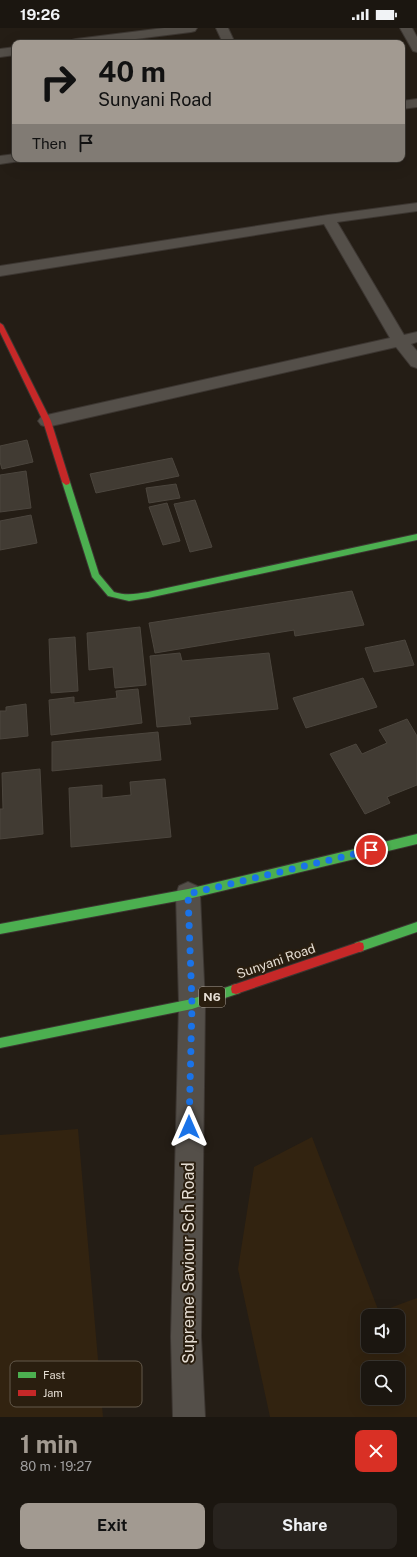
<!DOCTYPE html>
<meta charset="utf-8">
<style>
body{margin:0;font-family:"Public Sans",sans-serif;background:#28231e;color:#f1f3f6;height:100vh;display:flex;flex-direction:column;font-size:15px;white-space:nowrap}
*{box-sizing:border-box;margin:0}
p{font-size:13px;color:#a09f9f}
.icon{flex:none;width:22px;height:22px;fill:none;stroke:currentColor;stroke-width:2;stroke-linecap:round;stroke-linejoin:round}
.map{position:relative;height:1389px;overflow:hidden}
.side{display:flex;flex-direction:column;background:#1b1610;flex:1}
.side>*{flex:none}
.top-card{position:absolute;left:12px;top:12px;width:393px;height:122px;border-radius:8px;box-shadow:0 4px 16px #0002,0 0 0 1px #393530;background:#a29a91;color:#111;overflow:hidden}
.fabs{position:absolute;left:361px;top:1281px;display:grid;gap:8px}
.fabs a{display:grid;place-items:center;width:44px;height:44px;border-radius:8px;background:#1b1610;box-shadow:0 4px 16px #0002,0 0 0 1px #393530;font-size:20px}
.pin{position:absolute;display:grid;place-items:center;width:34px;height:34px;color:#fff;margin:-17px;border:2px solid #fff;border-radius:50%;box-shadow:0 1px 4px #0007}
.me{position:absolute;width:44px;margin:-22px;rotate:0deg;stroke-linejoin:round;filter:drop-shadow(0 0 3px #0008)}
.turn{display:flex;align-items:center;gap:14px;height:84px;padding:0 20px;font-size:18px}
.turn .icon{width:52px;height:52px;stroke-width:2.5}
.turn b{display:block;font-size:28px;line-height:34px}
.then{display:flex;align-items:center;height:38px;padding:0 20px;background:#0003;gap:8px;font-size:15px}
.round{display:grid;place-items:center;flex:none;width:42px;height:42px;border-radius:8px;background:#28231e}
.summary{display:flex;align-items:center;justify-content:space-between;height:68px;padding:0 20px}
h1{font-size:24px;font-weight:700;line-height:30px;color:#a29a91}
.action{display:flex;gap:8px;margin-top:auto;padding:8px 20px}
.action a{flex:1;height:46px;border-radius:8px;background:#a29a91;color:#111;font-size:16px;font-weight:700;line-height:46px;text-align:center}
.action a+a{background:#28231e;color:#f1f3f6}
.status{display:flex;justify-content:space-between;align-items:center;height:28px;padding:0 20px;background:#1b1610;direction:ltr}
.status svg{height:11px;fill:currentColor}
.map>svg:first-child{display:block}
</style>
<div class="status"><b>19:26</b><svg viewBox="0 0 49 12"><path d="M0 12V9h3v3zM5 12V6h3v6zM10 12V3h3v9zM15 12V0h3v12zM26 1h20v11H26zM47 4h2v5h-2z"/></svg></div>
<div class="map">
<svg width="417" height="1389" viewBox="0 0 417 1389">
<rect width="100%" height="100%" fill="#241d15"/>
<!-- built -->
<g fill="#322310" fill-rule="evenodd">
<polygon points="78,1101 103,1389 0,1389 0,1107"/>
<path d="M312,1109L379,1284L417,1270V1389H270L238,1241L254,1139ZM368,1288H398V1318H368ZM368,1340H398V1370H368Z"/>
</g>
<!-- building -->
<g fill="#413b33" stroke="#4c463e">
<polygon points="27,412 33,434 2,441 0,434 0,418"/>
<polygon points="172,430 179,448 96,465 90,446"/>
<polygon points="26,443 31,480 0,484 0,447"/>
<polygon points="176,456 180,470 149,475 146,460"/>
<polygon points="195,472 212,519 190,524 174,476"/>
<polygon points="167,475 180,513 163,517 149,479"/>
<polygon points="31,487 37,515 0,522 0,493"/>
<polygon points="352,563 364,597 295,608 294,602 155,625 149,595"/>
<polygon points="140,599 146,657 115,660 113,639 89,642 87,605"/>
<polygon points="75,609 78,663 51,665 49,611"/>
<polygon points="405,612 414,637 374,644 365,620"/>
<polygon points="180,625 182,633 269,625 278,681 189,689 191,696 157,699 150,628"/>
<polygon points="363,650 377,679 306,700 293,670"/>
<polygon points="138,661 142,695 51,707 49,672 74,669 74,675 117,670 116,663"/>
<polygon points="26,676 28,708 0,711 0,683 6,683 6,679"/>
<polygon points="407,691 417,708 417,757 387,769 390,775 365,786 330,726 356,716 362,726 387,715 379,702"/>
<polygon points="158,704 161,732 52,743 52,714"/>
<polygon points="40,741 43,806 0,811 0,781 3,781 2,745"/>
<polygon points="165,751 171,809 71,819 69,760 102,757 102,770 131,767 130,754"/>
</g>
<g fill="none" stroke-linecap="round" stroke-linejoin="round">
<defs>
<g id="street">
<polygon points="164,0 197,0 195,3 191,4 104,15 70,15 72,12 76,11"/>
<polygon points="216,0 228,0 235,15 223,15"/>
<polygon points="400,0 412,0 417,9 417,24 413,23"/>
<polygon points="15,19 15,27 0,29 0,21"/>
<polygon points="417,71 417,79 402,81 402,73"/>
<polygon points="15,126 15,131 21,131 20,133 0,136 0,128"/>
<polygon points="417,175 417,183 337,194 404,307 417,304 417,314 411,316 417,323 417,340 411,338 396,319 47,399 41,397 38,393 41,389 47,387 390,310 324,196 0,248 0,238 328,187"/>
<polygon points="188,854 197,858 200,866 205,976 201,1309 205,1389 173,1389 171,1309 179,976 176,866 179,858"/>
</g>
<g id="fast">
<path d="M66,451L70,454L99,546L114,564C126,568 136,566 148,564L417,506V512L148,570L129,573L108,568L92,549L62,454Z"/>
<polygon points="417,806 417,816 188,871 0,906 0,896 188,861"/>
<polygon points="417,894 417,904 359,924 355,923 354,919 355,915"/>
<polygon points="236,956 240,957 241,961 240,965 192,981 0,1020 0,1010 192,971"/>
</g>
<g id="jam">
<polygon points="0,295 3,297 51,393 70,454 69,456 66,457 62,454 43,393 0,304"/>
<polygon points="359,914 363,915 364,919 363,923 359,924 236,966 232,965 231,961 232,957 236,956"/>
</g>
</defs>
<!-- street casing -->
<use href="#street" stroke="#3c3631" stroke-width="2"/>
<!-- fast casing -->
<use href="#fast" stroke="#3c3631" stroke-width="2"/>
<!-- jam casing -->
<use href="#jam" stroke="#3c3631" stroke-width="2"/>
<!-- street -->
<use href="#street" fill="#544f49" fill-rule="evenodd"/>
<!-- fast -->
<use href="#fast" fill="#4caf50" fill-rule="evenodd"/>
<!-- jam -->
<use href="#jam" fill="#c62828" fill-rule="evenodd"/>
</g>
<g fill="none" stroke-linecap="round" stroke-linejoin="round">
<!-- route -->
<polyline stroke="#1a73e8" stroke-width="7" stroke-dasharray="0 12.6" points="189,1099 192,976 188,866 371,822"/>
</g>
<g text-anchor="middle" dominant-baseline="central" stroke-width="4" stroke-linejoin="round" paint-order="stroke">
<!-- shield labels -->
<rect fill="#2a1e0f" stroke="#aea499" stroke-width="1" x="199" y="959" width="26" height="20" rx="3"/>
<g font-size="12" font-weight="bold" fill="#e6ded4">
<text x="212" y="969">N6</text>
</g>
<!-- street labels -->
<g font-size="13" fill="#e6ded4" stroke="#2a1e0f">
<text transform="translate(276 933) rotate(-19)">Sunyani Road</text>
</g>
<!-- near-street labels -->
<g font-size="16" fill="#e6ded4" stroke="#2a1e0f">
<text transform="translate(188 1235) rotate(-90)">Supreme Saviour Sch Road</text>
</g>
</g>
<!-- legend -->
<rect x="10" y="1333" width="132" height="46" rx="6" fill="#2a1e0f" stroke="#62584a" stroke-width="1"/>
<rect x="18" y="1344" width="18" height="6" fill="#4caf50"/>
<rect x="18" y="1362" width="18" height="6" fill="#c62828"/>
<g font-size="11" fill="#e6ded4">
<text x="43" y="1351">Fast</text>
<text x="43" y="1369">Jam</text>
</g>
</svg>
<div class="fabs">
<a><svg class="icon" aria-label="sound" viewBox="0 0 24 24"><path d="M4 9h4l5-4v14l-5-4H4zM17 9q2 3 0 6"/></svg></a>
<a><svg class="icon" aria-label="search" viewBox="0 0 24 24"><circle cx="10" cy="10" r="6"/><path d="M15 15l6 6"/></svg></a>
</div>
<div class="pin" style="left:371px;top:822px;background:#d93025"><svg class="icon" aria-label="arrive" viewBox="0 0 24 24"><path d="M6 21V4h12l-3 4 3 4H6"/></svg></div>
<svg class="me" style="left:189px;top:1099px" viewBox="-20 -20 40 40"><path d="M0-17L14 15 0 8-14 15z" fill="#1a73e8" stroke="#fff" stroke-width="4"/></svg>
<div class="top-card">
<div class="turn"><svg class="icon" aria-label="right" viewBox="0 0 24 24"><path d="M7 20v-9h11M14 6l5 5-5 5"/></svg><div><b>40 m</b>Sunyani Road</div></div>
<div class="then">Then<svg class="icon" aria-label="arrive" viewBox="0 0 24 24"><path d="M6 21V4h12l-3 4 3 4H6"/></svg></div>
</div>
</div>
<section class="side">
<div class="summary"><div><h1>1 min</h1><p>80 m · 19:27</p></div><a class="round" style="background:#d93025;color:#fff"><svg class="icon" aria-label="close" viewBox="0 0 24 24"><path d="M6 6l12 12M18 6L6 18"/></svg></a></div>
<div class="action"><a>Exit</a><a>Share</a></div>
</section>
